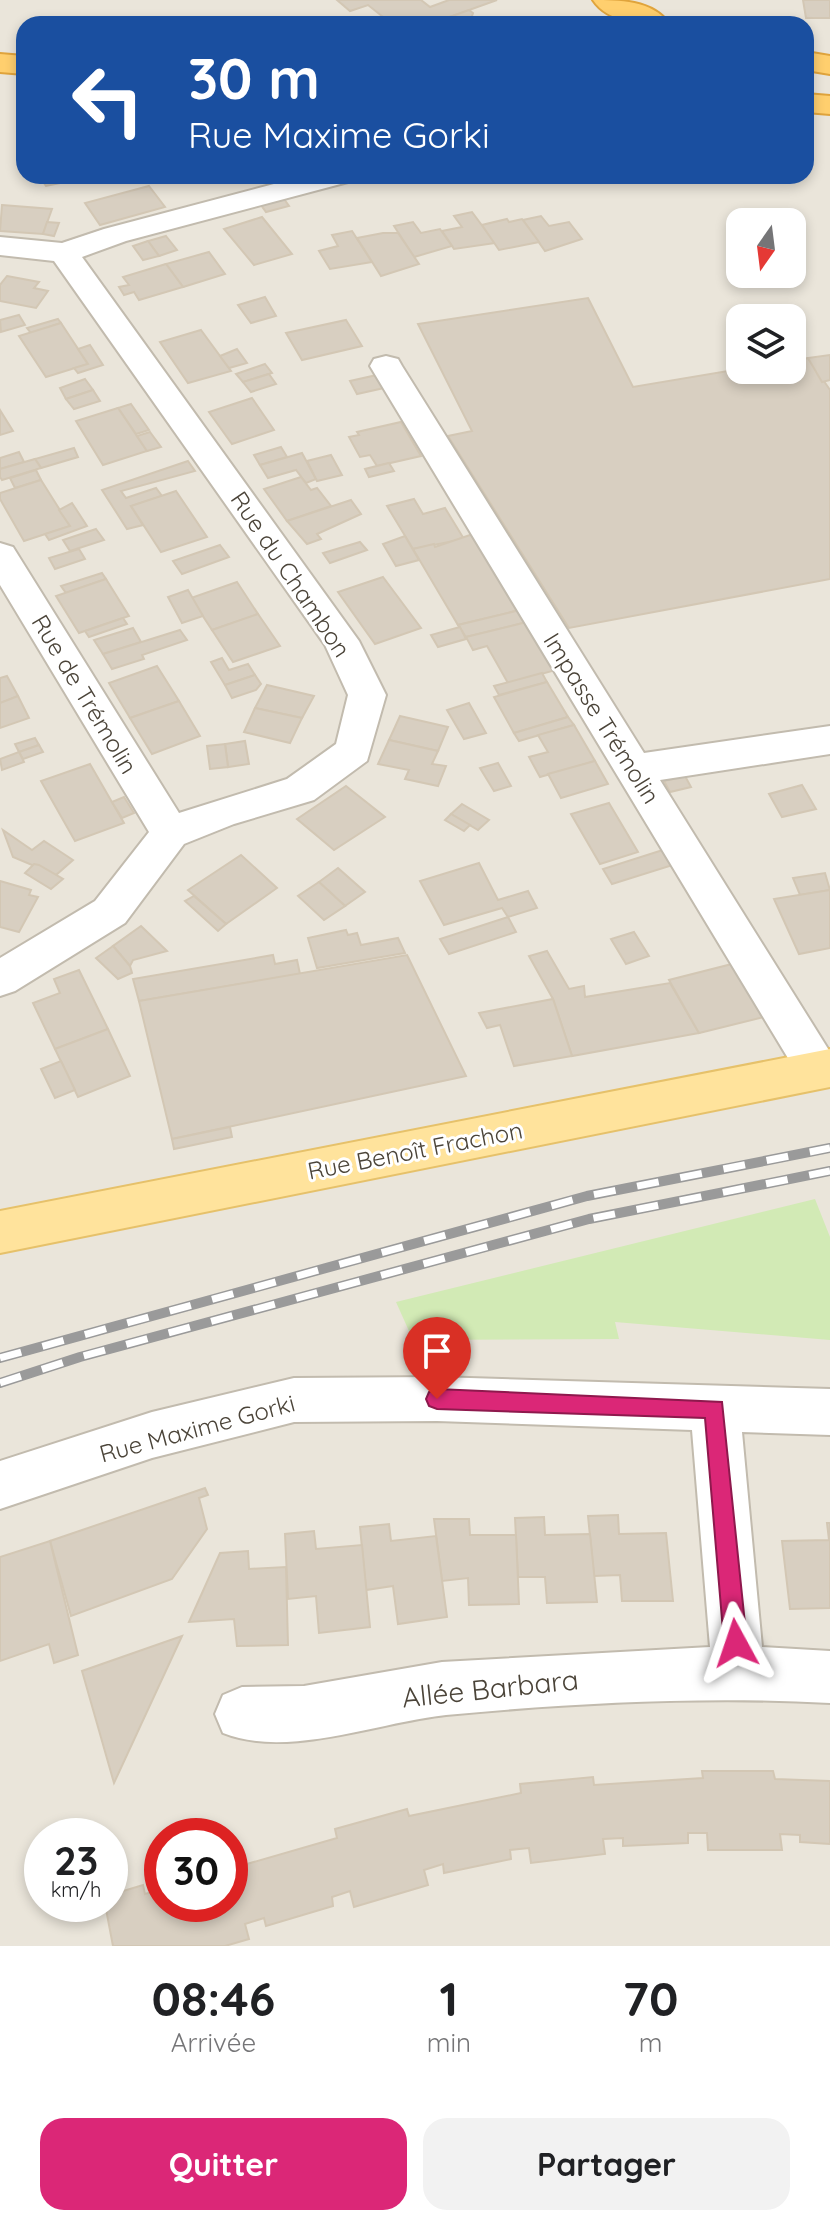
<!DOCTYPE html>
<html lang="fr">
<meta charset="utf-8">
<style>
body{margin:0;font-family:Quicksand,sans-serif;background:#f2f2f2;color:#202124;height:100vh;display:flex;flex-direction:column;font-size:30px;white-space:nowrap}
*{box-sizing:border-box;margin:0}
p{font-size:26px;color:#757577}
.icon{flex:none;width:44px;height:44px;fill:none;stroke:currentColor;stroke-width:2;stroke-linecap:round;stroke-linejoin:round}
.map{position:relative;height:1946px;overflow:hidden}
.drawer{display:flex;flex-direction:column;background:#fff;flex:1}
.drawer>*{flex:none}
.guide{position:absolute;left:16px;top:16px;width:798px;height:168px;border-radius:24px;box-shadow:0 4px 12px #0003;background:#1a4fa0;color:#fff;overflow:hidden}
.needle{width:52px;rotate:194deg}
.controls{position:absolute;left:726px;top:208px;display:grid;gap:16px}
.controls a{display:grid;place-items:center;width:80px;height:80px;border-radius:16px;background:#fff;box-shadow:0 4px 12px #0003;font-size:40px}
.speed{position:absolute;left:24px;top:1818px;display:flex;gap:16px;font-size:40px;font-weight:700;text-align:center}
.speed>*{display:grid;place-content:center;width:104px;height:104px;border-radius:50%;background:#fff;box-shadow:0 4px 12px #0003;line-height:1}
.speed small{font-size:20px;font-weight:400}
.speed .limit{border:12px solid #d22;background:#fff;color:#111}
.pin{position:absolute;display:grid;place-items:center;width:68px;height:68px;color:#fff;margin:-82px -34px;border-radius:50% 50% 50% 0;rotate:-45deg;box-shadow:0 0 8px #0007}
.pin .icon{rotate:45deg}
.me{position:absolute;width:88px;margin:-44px;rotate:355deg;stroke-linejoin:round;filter:drop-shadow(0 0 6px #0008)}
.turn{display:flex;align-items:center;gap:28px;height:168px;padding:0 40px;font-size:36px}
.turn .icon{width:104px;height:104px;stroke-width:2.5}
.turn b{display:block;font-size:56px;line-height:68px}
.eta{display:flex;justify-content:space-evenly;align-items:center;height:136px;text-align:center}
.eta b{font-size:48px;font-weight:700;line-height:56px}
.cta{display:flex;gap:16px;margin-top:auto;padding:16px 40px}
.cta a{flex:1;height:92px;border-radius:24px;background:#db2777;color:#fff;font-size:32px;font-weight:700;line-height:92px;text-align:center}
.cta a+a{background:#f2f2f2;color:#202124}
.map>svg:first-child{display:block}
</style>
<div class="map">
<svg width="830" height="1946" viewBox="0 0 830 1946">
<rect width="100%" height="100%" fill="#f6f3ec"/>
<!-- residential -->
<path fill="#eae5da" fill-rule="evenodd" d="M0,0H830V1946H0ZM24,24H806V176H24ZM740,222H792V274H740ZM740,318H792V370H740ZM42,1836H110V1904H42ZM162,1836H230V1904H162Z"/>
<!-- green -->
<polygon fill="#d2eab5" points="815,1199 830,1237 830,1340 615,1322 619,1339 413,1340 396,1302"/>
<!-- building -->
<g fill="#d8cfc1" stroke="#d3c7b4" stroke-width="2">
<polygon points="337,0 421,0 430,7 449,0 497,0 430,24 392,24 368,5 350,11"/>
<polygon points="803,0 830,0 830,18 806,18"/>
<polygon points="469,10 473,13 471,19 457,24 441,20"/>
<polygon points="39,176 56,176 60,183 46,186"/>
<polygon points="149,186 165,207 100,225 85,203"/>
<polygon points="284,199 289,206 266,212 261,205"/>
<polygon points="2,205 52,209 43,234 0,231"/>
<polygon points="472,212 495,243 454,249 442,231 462,227 454,216"/>
<polygon points="541,216 549,226 569,222 582,239 545,251 523,220"/>
<polygon points="262,217 292,254 254,265 224,229"/>
<polygon points="507,219 509,222 522,219 539,242 499,250 482,225"/>
<polygon points="47,222 59,223 54,236 43,234"/>
<polygon points="413,222 421,233 440,229 452,246 414,257 394,226"/>
<polygon points="352,231 372,262 330,269 319,251 338,246 332,235"/>
<polygon points="383,233 398,233 419,264 381,276 357,238"/>
<polygon points="166,236 177,250 159,256 148,241"/>
<polygon points="148,241 159,256 143,260 133,246"/>
<polygon points="209,252 225,274 183,287 166,264"/>
<polygon points="166,264 183,287 139,300 134,292 124,295 119,287 129,285 123,277"/>
<polygon points="7,276 39,282 34,288 48,291 36,308 0,301 0,285"/>
<polygon points="265,297 276,316 251,323 238,305"/>
<polygon points="588,298 633,387 740,369 792,370 792,361 808,358 830,390 830,579 569,628 448,436 472,431 418,324"/>
<polygon points="19,315 25,325 1,332 0,320"/>
<polygon points="58,319 61,323 31,333 27,328"/>
<polygon points="346,320 362,346 302,360 286,333"/>
<polygon points="61,323 88,364 46,377 19,336"/>
<polygon points="201,330 231,371 188,383 160,342"/>
<polygon points="90,345 103,365 78,373 74,368 88,364 78,349"/>
<polygon points="237,349 247,363 229,368 220,356"/>
<polygon points="830,355 830,380 822,382 808,358"/>
<polygon points="265,364 272,373 243,382 236,374"/>
<polygon points="269,374 276,384 251,392 243,382"/>
<polygon points="377,375 384,388 357,394 350,381"/>
<polygon points="85,379 93,390 66,399 60,388"/>
<polygon points="93,390 100,401 74,409 66,399"/>
<polygon points="252,398 274,430 232,444 209,412"/>
<polygon points="131,404 149,430 136,434 118,408"/>
<polygon points="118,408 147,451 103,465 76,421"/>
<polygon points="0,410 13,431 0,435"/>
<polygon points="401,422 421,456 377,466 370,455 360,457 349,437 359,435 357,432"/>
<polygon points="150,432 161,447 147,451 137,436"/>
<polygon points="281,447 287,457 260,465 254,455"/>
<polygon points="74,448 78,457 41,468 35,459"/>
<polygon points="19,452 24,462 0,469 0,458"/>
<polygon points="302,453 316,479 306,483 296,470 268,478 260,465"/>
<polygon points="331,455 342,475 317,481 307,461"/>
<polygon points="35,459 41,468 2,480 0,477 0,469"/>
<polygon points="188,461 195,471 121,491 126,498 156,488 162,496 131,506 143,525 127,529 102,490"/>
<polygon points="389,463 394,471 369,477 365,469"/>
<polygon points="36,470 41,480 15,488 10,478"/>
<polygon points="301,477 311,490 317,488 331,506 287,521 264,489"/>
<polygon points="41,480 70,526 24,541 0,499 0,493"/>
<polygon points="176,491 207,537 161,552 131,506"/>
<polygon points="414,499 423,514 445,508 464,539 413,549 387,506"/>
<polygon points="351,500 361,514 317,534 321,539 307,544 287,521"/>
<polygon points="72,503 87,526 49,540 45,534 70,526 59,510"/>
<polygon points="96,529 104,540 70,551 63,540"/>
<polygon points="473,534 520,610 458,625 413,549 434,544 435,547"/>
<polygon points="405,536 419,560 396,566 383,544"/>
<polygon points="360,542 367,550 330,563 323,553"/>
<polygon points="220,545 229,557 182,574 173,561"/>
<polygon points="79,549 85,559 55,569 49,558"/>
<polygon points="102,573 106,579 66,593 61,586"/>
<polygon points="383,577 421,628 375,644 338,592"/>
<polygon points="106,579 129,616 79,633 56,596"/>
<polygon points="237,582 258,614 212,630 191,598"/>
<polygon points="188,590 203,616 182,623 168,597"/>
<polygon points="520,610 527,622 466,637 458,625"/>
<polygon points="258,614 280,646 233,662 212,630"/>
<polygon points="123,618 127,624 89,637 85,631"/>
<polygon points="527,622 556,670 508,683 487,646 473,650 466,637"/>
<polygon points="460,627 466,639 438,647 431,635"/>
<polygon points="133,628 141,642 103,654 94,640"/>
<polygon points="180,630 187,640 142,655 144,659 112,669 103,654"/>
<polygon points="222,658 229,670 248,664 255,675 225,685 211,662"/>
<polygon points="157,666 179,701 130,718 109,683"/>
<polygon points="542,673 547,682 499,695 494,686"/>
<polygon points="255,675 261,684 256,690 232,698 225,685"/>
<polygon points="7,676 18,696 0,703 0,678"/>
<polygon points="547,682 568,717 514,733 494,697"/>
<polygon points="267,685 314,696 302,718 255,708"/>
<polygon points="18,696 29,718 0,728 0,703"/>
<polygon points="179,701 200,736 152,754 130,718"/>
<polygon points="469,703 486,733 464,739 447,710"/>
<polygon points="255,708 302,718 290,743 244,732"/>
<polygon points="400,716 448,727 438,751 389,740"/>
<polygon points="568,717 574,725 519,741 514,733"/>
<polygon points="574,725 595,761 540,777 529,757 548,752 538,735"/>
<polygon points="35,738 39,745 19,752 15,744"/>
<polygon points="389,740 438,751 432,764 446,766 438,786 405,779 409,770 378,764"/>
<polygon points="245,741 249,764 228,767 225,744"/>
<polygon points="225,744 228,767 210,769 207,746"/>
<polygon points="39,745 43,752 23,759 19,752"/>
<polygon points="19,752 24,762 2,770 0,759"/>
<polygon points="595,761 608,784 561,798 548,774"/>
<polygon points="498,763 511,786 494,791 480,768"/>
<polygon points="90,764 124,823 75,841 41,781"/>
<polygon points="685,776 691,787 670,792 664,781"/>
<polygon points="802,785 816,809 782,817 769,794"/>
<polygon points="346,786 385,817 334,850 297,819"/>
<polygon points="124,797 134,813 122,818 112,802"/>
<polygon points="609,803 638,852 600,864 571,814"/>
<polygon points="462,804 489,820 478,830 451,814"/>
<polygon points="451,814 470,825 464,831 445,820"/>
<polygon points="3,830 32,850 44,841 73,860 56,875 13,857"/>
<polygon points="666,849 676,864 612,884 603,869"/>
<polygon points="241,855 277,888 226,924 188,890"/>
<polygon points="479,863 498,900 528,891 537,908 508,917 502,908 444,925 420,881"/>
<polygon points="34,864 39,865 63,879 51,889 25,873"/>
<polygon points="338,868 365,892 345,906 319,882"/>
<polygon points="825,873 830,890 800,895 793,878"/>
<polygon points="0,881 31,890 29,895 38,897 19,932 0,927"/>
<polygon points="319,882 345,906 324,920 298,896"/>
<polygon points="830,890 830,948 799,954 774,899"/>
<polygon points="194,896 226,924 218,931 185,901"/>
<polygon points="508,917 516,932 449,954 440,939"/>
<polygon points="141,926 167,951 133,960 130,966 113,946"/>
<polygon points="346,930 348,935 357,933 361,945 398,938 405,953 317,968 308,938"/>
<polygon points="634,932 649,956 626,964 611,939"/>
<polygon points="113,946 130,966 132,973 118,979 96,958"/>
<polygon points="547,951 569,989 584,986 585,997 670,983 699,1033 572,1056 553,999 529,956"/>
<polygon points="273,955 275,964 297,960 300,974 139,1001 133,979"/>
<polygon points="407,955 466,1076 172,1139 139,1001"/>
<polygon points="736,963 768,1016 699,1033 669,980"/>
<polygon points="79,970 108,1029 55,1049 33,1003 60,993 54,979"/>
<polygon points="553,999 572,1056 514,1066 500,1025 487,1028 479,1013"/>
<polygon points="108,1029 130,1076 78,1097 55,1049"/>
<polygon points="61,1061 75,1090 55,1098 41,1069"/>
<polygon points="230,1127 232,1137 174,1149 172,1139"/>
<polygon points="205,1488 208,1495 199,1498 207,1529 172,1579 71,1616 50,1541"/>
<polygon points="618,1515 619,1534 666,1533 673,1601 622,1601 620,1575 594,1576 588,1516"/>
<polygon points="544,1517 545,1535 590,1534 597,1602 547,1603 545,1577 518,1577 515,1518"/>
<polygon points="434,1519 469,1519 470,1535 516,1535 519,1604 469,1605 468,1578 442,1581"/>
<polygon points="827,1523 830,1523 830,1608 790,1609 782,1541 829,1540"/>
<polygon points="389,1524 391,1541 436,1536 447,1617 398,1624 393,1586 366,1590 360,1527"/>
<polygon points="314,1531 316,1549 362,1545 370,1627 319,1633 316,1596 288,1599 285,1534"/>
<polygon points="50,1541 78,1655 54,1663 49,1644 0,1661 0,1557"/>
<polygon points="248,1551 249,1569 286,1567 288,1645 237,1646 234,1619 189,1622 220,1553"/>
<polygon points="182,1636 114,1783 82,1671"/>
<polygon points="702,1771 773,1771 775,1779 830,1781 830,1844 800,1842 800,1835 780,1834 782,1850 708,1850 707,1833 688,1833 688,1843 623,1846 623,1838 603,1839 605,1854 531,1863 529,1848 510,1850 511,1859 444,1873 443,1864 424,1870 428,1885 354,1907 350,1891 332,1897 333,1906 266,1926 264,1918 245,1924 249,1939 225,1946 113,1946 105,1904 110,1904 110,1895 143,1885 145,1894 162,1889 162,1904 230,1904 230,1860 233,1868 337,1838 335,1829 407,1809 409,1816 521,1793 520,1784 593,1777 594,1785 703,1778"/>
</g>
<g fill="none" stroke-linecap="round" stroke-linejoin="round">
<defs>
<g id="minor">
<polygon points="304,176 353,176 348,182 126,241 82,257 359,641 386,695 367,761 314,800 234,824 184,844 125,923 15,991 0,996 0,958 95,901 149,832 0,585 0,543 13,547 179,813 287,779 336,744 348,695 325,645 54,261 0,255 0,237 62,243 104,229"/>
<polygon points="386,356 398,359 402,366 644,753 830,726 830,754 660,780 830,1052 830,1084 818,1088 803,1083 370,366 374,359"/>
<path d="M437,1377L830,1389V1435L742,1432L762,1647L830,1651V1703C702,1696 573,1703 446,1715C379,1722 287,1759 223,1733L215,1714L223,1695L242,1687L304,1686L442,1662L710,1647L692,1430L437,1421L294,1422L152,1458L0,1509V1461L152,1412L294,1378Z"/>
</g>
<polygon id="major" points="830,1049 830,1087 0,1253 0,1211"/>
<g id="highway">
<path d="M593,0C618,0 653,0 669,24C644,24 609,24 593,0Z"/>
<polygon points="806,52 830,56 830,74 806,70"/>
<polygon points="0,54 24,56 24,74 0,72"/>
<polygon points="806,94 830,96 830,114 806,112"/>
</g>
</defs>
<!-- minor casing -->
<use href="#minor" stroke="#c2bbae" stroke-width="4"/>
<!-- major casing -->
<use href="#major" stroke="#e6c16a" stroke-width="4"/>
<!-- highway casing -->
<use href="#highway" stroke="#e0a43c" stroke-width="4"/>
<!-- minor -->
<use href="#minor" fill="#fff" fill-rule="evenodd"/>
<!-- major -->
<use href="#major" fill="#ffe39c" fill-rule="evenodd"/>
<!-- highway -->
<use href="#highway" fill="#ffcf6e" fill-rule="evenodd"/>
<defs>
<g id="rail">
<polyline points="0,1358 587,1196 830,1148"/>
<polyline points="0,1383 80,1357 589,1219 830,1171"/>
</g>
</defs>
<!-- rail casing -->
<use href="#rail" stroke="#9a9a9a" stroke-width="10"/>
<!-- rail -->
<use href="#rail" stroke="#fff" stroke-width="7" stroke-dasharray="22" stroke-linecap="butt"/>
</g>
<!-- route -->
<polygon fill="#db2777" stroke="#8e194d" stroke-width="2" points="437,1389 722,1402 747,1643 744,1651 736,1654 728,1651 724,1643 705,1418 437,1409 429,1406 426,1399 429,1392"/>
<g text-anchor="middle" dominant-baseline="central" stroke-width="6" stroke-linejoin="round" paint-order="stroke">
<!-- street labels -->
<g font-size="24" fill="#4b4439" stroke="#fff">
<text transform="translate(291 574) rotate(56)">Rue du Chambon</text>
<text transform="translate(85 694) rotate(59)">Rue de Trémolin</text>
<text transform="translate(602 718) rotate(58)">Impasse Trémolin</text>
<text transform="translate(415 1150) rotate(-11)">Rue Benoît Frachon</text>
<text transform="translate(197 1428) rotate(-15)">Rue Maxime Gorki</text>
</g>
<!-- near-street labels -->
<g font-size="28" fill="#4b4439" stroke="#fff">
<text transform="translate(490 1688) rotate(-6)">Allée Barbara</text>
</g>
</g>
</svg>
<div class="controls">
<a><svg class="needle" viewBox="-14 -14 28 28"><path d="M0-13l5 13h-10z" fill="#e53935"/><path d="M0 13l5-13h-10z" fill="#757577"/></svg></a>
<a><svg class="icon" aria-label="layers" viewBox="0 0 24 24"><path d="M12 4l9 5-9 5-9-5zM3 14l9 5 9-5"/></svg></a>
</div>
<div class="speed"><div>23<small>km/h</small></div><div class="limit">30</div></div>
<div class="pin" style="left:437px;top:1399px;background:#d93025"><svg class="icon" aria-label="arrive" viewBox="0 0 24 24"><path d="M6 21V4h12l-3 4 3 4H6"/></svg></div>
<svg class="me" style="left:736px;top:1643px" viewBox="-20 -20 40 40"><path d="M0-17L14 15 0 8-14 15z" fill="#db2777" stroke="#fff" stroke-width="4"/></svg>
<div class="guide">
<div class="turn"><svg class="icon" aria-label="left" viewBox="0 0 24 24"><path d="M17 20v-9H6M10 6l-5 5 5 5"/></svg><div><b>30 m</b>Rue Maxime Gorki</div></div>
</div>
</div>
<section class="drawer">
<div class="eta">
<div><b>08:46</b><p>Arrivée</p></div>
<div><b>1</b><p>min</p></div>
<div><b>70</b><p>m</p></div>
</div>
<div class="cta"><a>Quitter</a><a>Partager</a></div>
</section>
